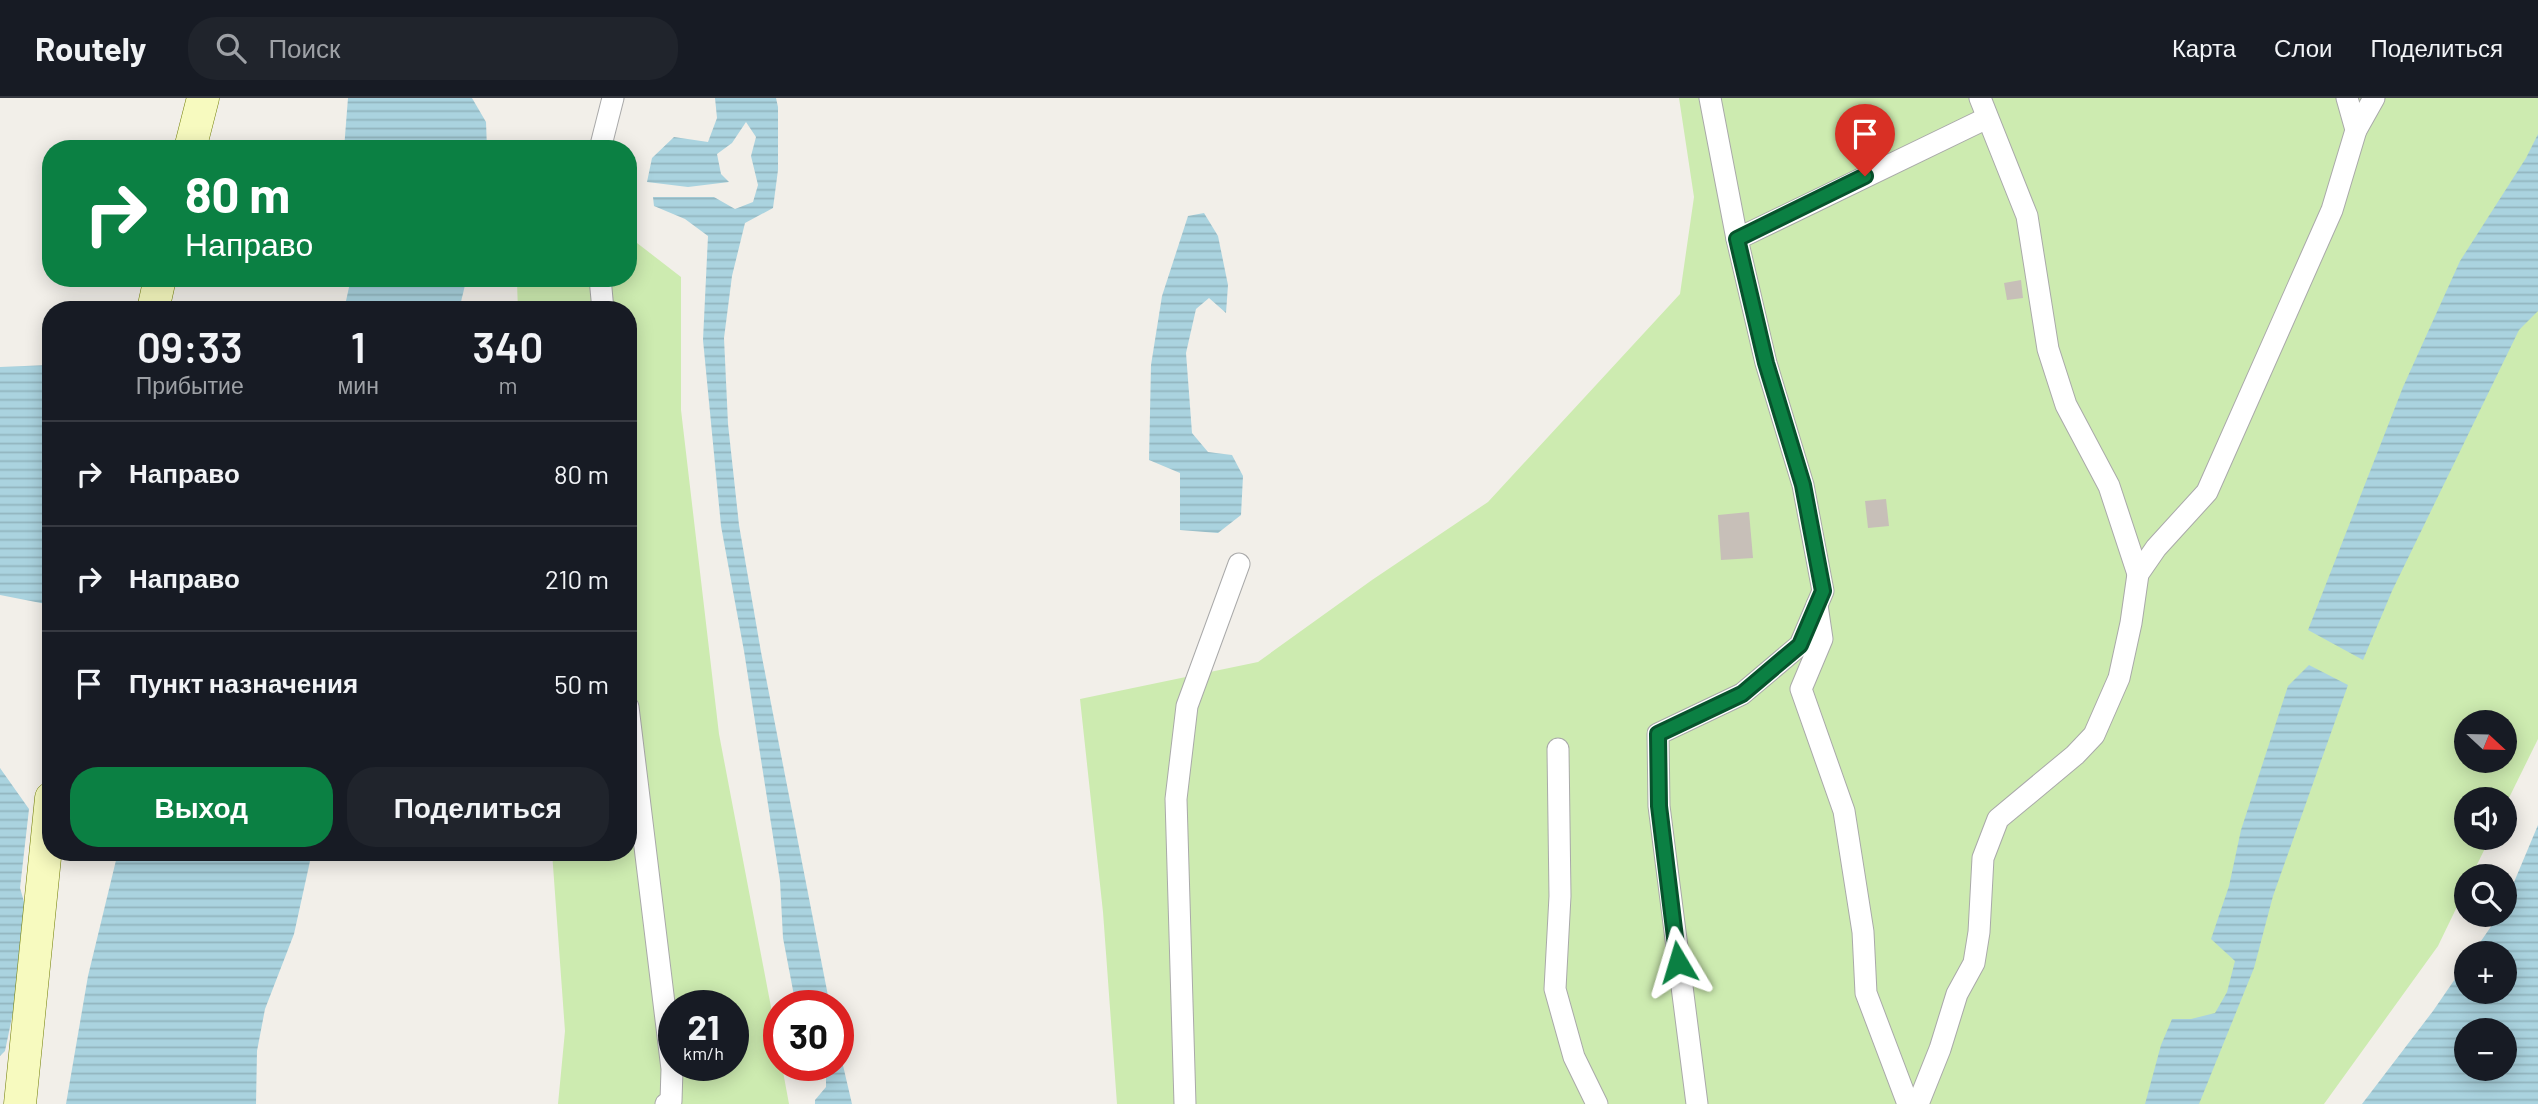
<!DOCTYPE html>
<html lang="ru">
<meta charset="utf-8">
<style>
body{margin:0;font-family:Barlow,sans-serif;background:#20242c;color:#f1f3f6;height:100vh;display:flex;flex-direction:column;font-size:26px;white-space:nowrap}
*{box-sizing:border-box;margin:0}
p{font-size:23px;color:#9ea1a6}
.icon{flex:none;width:38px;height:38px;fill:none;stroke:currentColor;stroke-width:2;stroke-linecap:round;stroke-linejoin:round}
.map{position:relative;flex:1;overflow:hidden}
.sheet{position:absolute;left:42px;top:203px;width:595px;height:560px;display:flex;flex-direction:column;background:#171b24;border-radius:28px;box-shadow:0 4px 18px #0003}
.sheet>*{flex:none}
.banner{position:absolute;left:42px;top:42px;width:595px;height:147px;border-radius:28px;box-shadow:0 4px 18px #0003;background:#0b8043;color:#fff;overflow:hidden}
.needle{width:46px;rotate:112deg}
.controls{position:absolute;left:2454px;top:612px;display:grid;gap:14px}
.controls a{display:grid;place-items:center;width:63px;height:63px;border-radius:50%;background:#171b24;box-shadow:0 4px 18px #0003;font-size:35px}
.speed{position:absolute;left:658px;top:892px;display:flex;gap:14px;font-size:35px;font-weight:700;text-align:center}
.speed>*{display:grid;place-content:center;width:91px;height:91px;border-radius:50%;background:#171b24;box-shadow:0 4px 18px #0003;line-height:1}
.speed small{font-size:18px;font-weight:400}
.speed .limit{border:10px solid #d22;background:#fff;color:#111}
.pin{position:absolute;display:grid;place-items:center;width:60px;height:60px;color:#fff;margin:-72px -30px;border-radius:50% 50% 50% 0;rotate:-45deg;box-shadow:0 0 7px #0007}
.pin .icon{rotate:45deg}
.me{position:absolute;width:77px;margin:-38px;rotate:353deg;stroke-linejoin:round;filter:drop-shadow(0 0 5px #0008)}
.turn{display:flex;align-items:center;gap:24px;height:147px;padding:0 28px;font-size:32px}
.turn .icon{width:91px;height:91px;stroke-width:2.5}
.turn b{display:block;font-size:49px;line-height:60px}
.eta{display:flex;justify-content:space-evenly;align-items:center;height:119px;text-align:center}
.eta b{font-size:42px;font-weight:600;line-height:49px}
.action{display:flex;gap:14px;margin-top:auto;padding:14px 28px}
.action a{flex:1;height:80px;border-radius:28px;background:#0b8043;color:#fff;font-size:28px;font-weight:600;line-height:80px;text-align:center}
.action a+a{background:#20242c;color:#f1f3f6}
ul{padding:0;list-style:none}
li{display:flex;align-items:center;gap:21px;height:105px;padding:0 28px;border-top:2px solid #363941}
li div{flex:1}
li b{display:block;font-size:26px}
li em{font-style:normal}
header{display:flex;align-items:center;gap:42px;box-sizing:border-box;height:98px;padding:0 35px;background:#171b24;border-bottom:2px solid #363941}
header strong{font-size:33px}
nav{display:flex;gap:38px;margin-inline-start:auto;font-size:24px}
.search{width:490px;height:63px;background:#20242c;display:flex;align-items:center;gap:18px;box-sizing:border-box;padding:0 24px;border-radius:28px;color:#9ea1a6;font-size:26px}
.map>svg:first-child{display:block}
</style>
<header>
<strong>Routely</strong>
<div class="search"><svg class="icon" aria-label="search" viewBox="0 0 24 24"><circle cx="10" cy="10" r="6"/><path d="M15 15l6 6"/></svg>Поиск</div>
<nav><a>Карта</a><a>Слои</a><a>Поделиться</a></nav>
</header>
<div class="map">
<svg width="2538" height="1006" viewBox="0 0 2538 1006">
<defs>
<pattern id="water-rules" width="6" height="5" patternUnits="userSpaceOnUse" patternTransform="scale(1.75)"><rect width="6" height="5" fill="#aad3df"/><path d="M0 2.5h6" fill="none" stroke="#92b5bf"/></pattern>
</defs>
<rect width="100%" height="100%" fill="#f2efe9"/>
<!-- grass -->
<g fill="#cdebb0" fill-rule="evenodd">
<path d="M1679,0H2538V641L2504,710V702H2466V740H2490L2471,779H2466V790L2438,848L2324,1006H1117L1103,814L1080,601L1258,564L1372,482L1488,404L1680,196L1694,99ZM2466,625H2504V663H2466Z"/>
<path d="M628,138L681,179V312L719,636L779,951V968H782L789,1006H558L565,933L552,754H628V212H518L517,185L527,180H628ZM674,908H733V968H674Z"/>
</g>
<!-- water -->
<g fill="url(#water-rules)" fill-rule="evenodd">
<polygon points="348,0 472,0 486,24 487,51 344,51"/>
<polygon points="715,0 776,0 778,9 778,72 773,110 745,125 732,178 724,240 728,326 739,427 761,554 830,908 796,908 783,840 780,783 744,553 721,428 703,242 708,138 685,121 654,108 653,99 714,99 735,111 753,104 758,87 751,58 756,39 746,24 732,45 717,56 721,76 729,84 688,89 647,84 652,60 674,39 708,44 717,20"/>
<polygon points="2538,36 2538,213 2519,232 2392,493 2363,562 2308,532 2403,289 2460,163 2526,60"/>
<polygon points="1204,115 1218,138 1228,187 1226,215 1209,200 1196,211 1186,255 1192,335 1208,354 1232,357 1243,378 1241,417 1218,435 1180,432 1180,375 1149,362 1151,267 1162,198 1188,118"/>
<polygon points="351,180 465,180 466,183 459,212 344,212"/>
<polygon points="49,267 51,270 51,507 0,497 0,269"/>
<polygon points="2309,567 2348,587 2273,798 2254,870 2199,1006 2145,1006 2161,947 2172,921 2191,921 2215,915 2227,894 2235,863 2211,841 2229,788 2241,732 2288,588"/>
<polygon points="0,670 29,711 20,790 31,828 5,953 0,958"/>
<path d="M2538,727V1006H2362L2433,913L2466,865V894H2504V856H2472L2499,817H2504V808ZM2466,933H2504V971H2466Z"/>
<polygon points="118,754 312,754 294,836 265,911 257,953 256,1006 66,1006 88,878"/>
<polygon points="838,946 852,1006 815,1006 815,1002 826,989 826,970 823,968 838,968"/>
</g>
<!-- building -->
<g fill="#c7bfb8">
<polygon points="2021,182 2023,200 2007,202 2004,185"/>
<polygon points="1886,401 1889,428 1868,430 1865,403"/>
<polygon points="1749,414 1753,460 1721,462 1718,417"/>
</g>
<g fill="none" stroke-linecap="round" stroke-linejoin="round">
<defs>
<g id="street">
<polyline points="1980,0 2027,118 2048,251 2066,307 2109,388 2138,476"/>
<polyline points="2347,0 2356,32"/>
<polyline points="600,51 613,0"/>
<polyline points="1737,141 1987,20"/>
<polyline points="600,180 603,212"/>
<polyline points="1817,507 1822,541 1801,591 1844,713 1863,834 1866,895 1908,1006"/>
<polyline points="628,609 672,971 671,1003 666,1006"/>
<polyline points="1558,651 1560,798 1555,891 1574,959 1597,1006"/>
<polyline points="1185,1006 1176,701 1187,608 1239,466"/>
<polyline points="1697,1006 1659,708 1658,636 1742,596 1800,547 1823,493 1803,387 1766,265 1737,141 1710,0"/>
<polyline points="1918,1006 1940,951 1957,896 1974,865 1979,834 1983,760 1998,721 2075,657 2094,637 2119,580 2131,525 2138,476 2156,450 2207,394 2332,112 2356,32 2374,0"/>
</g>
<g id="secondary">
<polyline points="190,51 203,0"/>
<polyline points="153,212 160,180"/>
<polyline points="20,1006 51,700"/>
</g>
</defs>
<!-- street casing -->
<use href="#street" stroke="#a9a9a9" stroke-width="23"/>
<!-- secondary casing -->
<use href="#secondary" stroke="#707d05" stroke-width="33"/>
<!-- street -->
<use href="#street" stroke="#fff" stroke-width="21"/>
<!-- secondary -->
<use href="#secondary" stroke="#f7fabf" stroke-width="32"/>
</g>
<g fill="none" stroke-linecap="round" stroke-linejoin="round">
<defs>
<polyline id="route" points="1678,864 1659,708 1658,636 1742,596 1800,547 1823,493 1803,387 1766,265 1737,141 1865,78"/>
</defs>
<!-- route casing -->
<use href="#route" stroke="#07532c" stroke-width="18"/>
<!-- route -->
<use href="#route" stroke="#0b8043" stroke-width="12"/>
</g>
</svg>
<div class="controls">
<a><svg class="needle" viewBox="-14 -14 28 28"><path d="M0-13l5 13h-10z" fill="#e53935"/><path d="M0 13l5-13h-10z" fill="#9ea1a6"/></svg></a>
<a><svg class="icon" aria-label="sound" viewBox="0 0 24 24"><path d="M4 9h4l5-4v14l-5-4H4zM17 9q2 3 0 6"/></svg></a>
<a><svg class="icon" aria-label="search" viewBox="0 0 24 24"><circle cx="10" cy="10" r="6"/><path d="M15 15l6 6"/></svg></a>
<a>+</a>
<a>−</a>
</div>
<div class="speed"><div>21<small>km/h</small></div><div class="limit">30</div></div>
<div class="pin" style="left:1865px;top:78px;background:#d93025"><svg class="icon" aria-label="arrive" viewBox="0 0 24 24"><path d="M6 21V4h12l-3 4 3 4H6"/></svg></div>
<svg class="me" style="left:1678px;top:864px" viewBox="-20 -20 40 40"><path d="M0-17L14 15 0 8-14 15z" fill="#0b8043" stroke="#fff" stroke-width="4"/></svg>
<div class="banner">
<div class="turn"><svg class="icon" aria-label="right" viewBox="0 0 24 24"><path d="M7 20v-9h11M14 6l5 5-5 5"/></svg><div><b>80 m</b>Направо</div></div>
</div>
<section class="sheet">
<div class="eta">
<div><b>09:33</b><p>Прибытие</p></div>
<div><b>1</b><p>мин</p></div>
<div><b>340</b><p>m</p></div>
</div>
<ul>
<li><svg class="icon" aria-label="right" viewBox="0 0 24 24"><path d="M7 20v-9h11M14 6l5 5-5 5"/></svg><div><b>Направо</b></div><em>80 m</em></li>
<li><svg class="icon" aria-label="right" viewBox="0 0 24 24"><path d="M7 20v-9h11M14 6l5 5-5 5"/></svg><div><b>Направо</b></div><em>210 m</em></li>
<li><svg class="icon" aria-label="arrive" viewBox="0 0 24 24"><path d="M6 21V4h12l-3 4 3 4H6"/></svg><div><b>Пункт назначения</b></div><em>50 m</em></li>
</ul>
<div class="action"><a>Выход</a><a>Поделиться</a></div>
</section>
</div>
